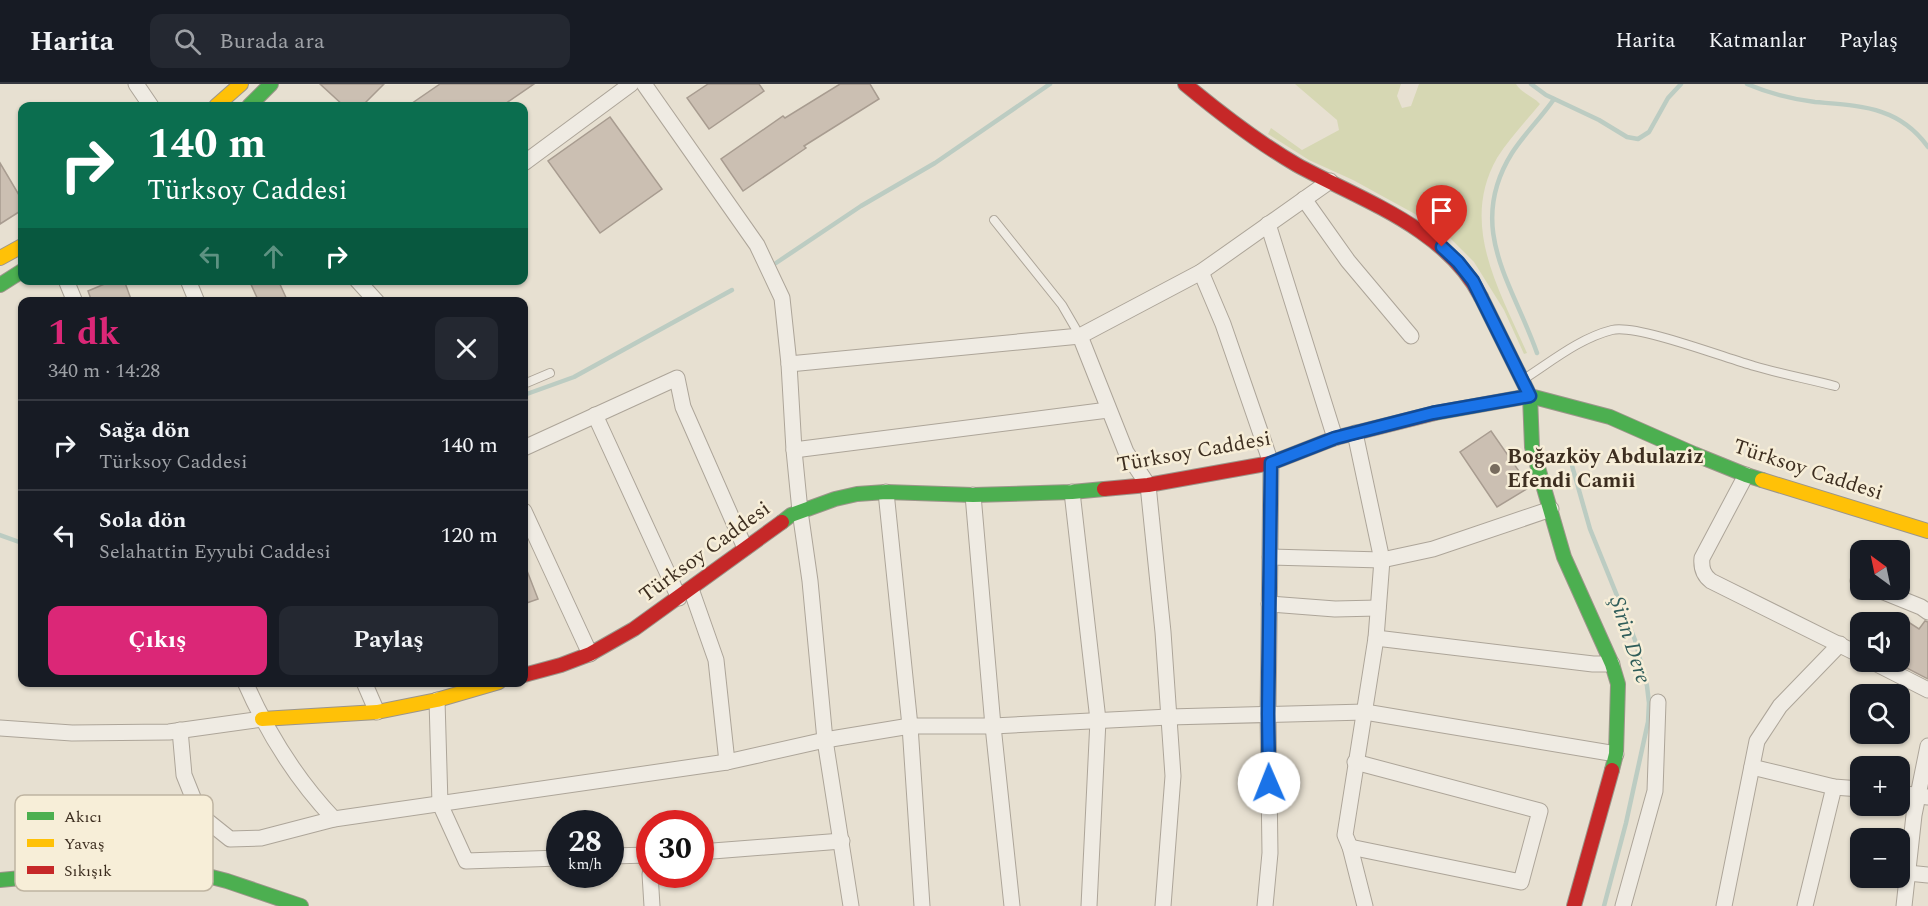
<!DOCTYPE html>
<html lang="tr">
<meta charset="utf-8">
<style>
body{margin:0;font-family:Spectral,serif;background:#242831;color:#f1f3f6;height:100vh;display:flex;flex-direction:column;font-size:22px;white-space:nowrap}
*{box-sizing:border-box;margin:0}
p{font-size:20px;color:#9ea1a6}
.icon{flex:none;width:33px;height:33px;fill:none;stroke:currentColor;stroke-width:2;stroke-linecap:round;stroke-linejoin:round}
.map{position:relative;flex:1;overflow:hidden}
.panel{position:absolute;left:18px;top:213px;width:510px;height:390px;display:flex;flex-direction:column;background:#171b24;border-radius:12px;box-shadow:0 2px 4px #0004}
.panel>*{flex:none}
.top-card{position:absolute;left:18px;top:18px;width:510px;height:183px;border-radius:12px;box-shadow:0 2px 4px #0004;background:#0b6e4f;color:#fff;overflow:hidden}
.needle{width:39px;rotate:327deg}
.tools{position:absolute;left:1850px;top:456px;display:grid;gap:12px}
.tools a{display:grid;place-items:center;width:60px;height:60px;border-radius:12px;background:#171b24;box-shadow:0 2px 4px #0004;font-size:30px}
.speed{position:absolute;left:546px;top:726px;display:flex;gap:12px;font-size:30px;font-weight:700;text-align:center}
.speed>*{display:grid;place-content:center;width:78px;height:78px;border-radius:50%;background:#171b24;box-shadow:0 2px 4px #0004;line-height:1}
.speed small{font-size:15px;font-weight:400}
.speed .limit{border:9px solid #d22;background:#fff;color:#111}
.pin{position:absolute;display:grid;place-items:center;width:51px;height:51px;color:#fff;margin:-62px -26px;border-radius:50% 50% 50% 0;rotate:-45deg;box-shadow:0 0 6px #0007}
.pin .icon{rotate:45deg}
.me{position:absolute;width:66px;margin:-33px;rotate:359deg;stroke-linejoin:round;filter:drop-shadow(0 0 4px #0008)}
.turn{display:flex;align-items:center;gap:21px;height:126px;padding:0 30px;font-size:27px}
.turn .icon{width:78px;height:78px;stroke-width:2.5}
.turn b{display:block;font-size:42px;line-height:51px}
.lanes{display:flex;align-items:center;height:57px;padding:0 30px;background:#0003;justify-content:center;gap:30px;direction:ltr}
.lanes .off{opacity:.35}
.round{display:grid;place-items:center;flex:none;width:63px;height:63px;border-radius:12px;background:#242831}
.headline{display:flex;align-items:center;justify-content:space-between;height:102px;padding:0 30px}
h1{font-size:36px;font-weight:700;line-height:45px;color:#db2777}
.action{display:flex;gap:12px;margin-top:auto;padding:12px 30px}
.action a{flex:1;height:69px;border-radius:12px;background:#db2777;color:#fff;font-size:24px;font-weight:700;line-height:69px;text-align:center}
.action a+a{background:#242831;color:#f1f3f6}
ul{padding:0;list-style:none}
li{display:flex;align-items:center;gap:18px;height:90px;padding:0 30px;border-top:2px solid #363941}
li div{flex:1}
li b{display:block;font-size:22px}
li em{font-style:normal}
header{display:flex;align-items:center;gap:36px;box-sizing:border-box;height:84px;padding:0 30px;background:#171b24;border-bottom:2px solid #363941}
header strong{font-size:28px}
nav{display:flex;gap:33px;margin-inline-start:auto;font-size:21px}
.search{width:420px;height:54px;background:#242831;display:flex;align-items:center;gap:15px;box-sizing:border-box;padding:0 21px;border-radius:12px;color:#9ea1a6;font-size:22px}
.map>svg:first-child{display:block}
</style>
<header>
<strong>Harita</strong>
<div class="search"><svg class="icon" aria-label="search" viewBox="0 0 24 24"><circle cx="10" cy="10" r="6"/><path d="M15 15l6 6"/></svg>Burada ara</div>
<nav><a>Harita</a><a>Katmanlar</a><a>Paylaş</a></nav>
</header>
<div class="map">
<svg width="1928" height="822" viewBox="0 0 1928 822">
<rect width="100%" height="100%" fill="#e7e0d1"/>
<!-- green -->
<path fill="#d6d7b3" d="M1295,0H1401L1397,12L1402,24L1411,22L1419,0H1516C1521,9 1533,12 1540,20C1525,38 1509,55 1497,74C1459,141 1500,207 1527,269L1524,270L1504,226L1474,178L1451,155L1426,136L1353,96L1309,76L1268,50L1271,44L1302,66L1339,46L1337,36Z"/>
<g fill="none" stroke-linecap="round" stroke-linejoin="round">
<!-- stream -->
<g stroke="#bcccc2" stroke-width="4.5">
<polyline points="1531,0 1546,11 1599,36 1627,53 1638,55 1649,48 1668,14 1681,0"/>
<path d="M1747,0C1768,9 1792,15 1815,18C1860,22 1899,22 1928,63"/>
<polyline points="776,179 861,122 935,79 1050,0"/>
<path d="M1537,269C1513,200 1465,144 1512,69C1524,50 1541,34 1554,15"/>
<polyline points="524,311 574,293 732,206"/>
<polyline points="1567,364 1590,445 1635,556 1647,602 1649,619 1648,638 1626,739 1604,822"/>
<polyline points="0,451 22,459"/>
</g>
</g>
<!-- building -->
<g fill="#cbbfb2" stroke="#a89c90" stroke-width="1.5">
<polygon points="320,0 384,0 362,22 344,22"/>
<polygon points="440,0 534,0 502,22 408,22"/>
<polygon points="708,0 759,0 764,7 709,45 687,14"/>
<polygon points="840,0 870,0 879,15 804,62 806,64 743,107 721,75 783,32 785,34"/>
<polygon points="610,33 662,105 600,149 548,77"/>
<polygon points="0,79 22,116 22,126 0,140"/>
<polygon points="114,196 124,196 132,218 92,218 88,207"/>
<polygon points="249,196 278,196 288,218 259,218"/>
<polygon points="1491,347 1530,403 1497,423 1460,368"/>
<polygon points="524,479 538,515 524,520"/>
<polygon points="1899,532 1919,545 1925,537 1928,538 1928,595 1899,580"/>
</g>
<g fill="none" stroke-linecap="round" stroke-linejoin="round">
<defs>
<g id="lane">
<polyline points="994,136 1062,221 1080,252"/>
<path d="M1524,295C1552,277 1580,254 1612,246C1637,240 1725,274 1754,282C1781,290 1808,295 1835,302"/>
<polyline points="524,300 550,289"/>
</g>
<g id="street">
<polyline points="136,0 151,22"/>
<polyline points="644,0 757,161 782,214 789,280 794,366 800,427 810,497 825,656 851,822"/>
<polyline points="524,79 631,0"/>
<polyline points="1304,115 1348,177 1411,252"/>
<polyline points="1268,140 1335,354"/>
<polyline points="1201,188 1223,240 1271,379 1268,630 1270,769 1265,822"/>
<polyline points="66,196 75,218"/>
<polyline points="188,196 197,218"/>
<polyline points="357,196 377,218"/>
<polyline points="1080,252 1126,368 1148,401 1163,548 1173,692 1163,822"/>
<polyline points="789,280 1080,252 1201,188 1330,97"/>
<polyline points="595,331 679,514"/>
<polyline points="1355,349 1382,476 1376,554 1345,751 1350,763 1365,822"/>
<polyline points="524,364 677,294 683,323 745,464"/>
<polyline points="794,366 1108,326"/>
<path d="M1746,391L1702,474C1701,484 1703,491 1711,497L1860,571"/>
<polyline points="886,408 910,642 922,822"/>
<polyline points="1072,408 1098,636 1089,822"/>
<polyline points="973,411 993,642 1012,822"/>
<polyline points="524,427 590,570"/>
<polyline points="1270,473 1382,476 1433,465 1551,425"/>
<polyline points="1858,497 1860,497"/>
<polyline points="691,505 716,576 727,678"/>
<polyline points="1879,506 1921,523 1928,528"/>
<polyline points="1269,520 1335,525 1378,524"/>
<polyline points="1376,554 1593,580 1612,580"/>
<polyline points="1873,578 1928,606"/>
<path d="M245,598C267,648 297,696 334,735"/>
<polyline points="364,598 377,628"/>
<polyline points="437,616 440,720 466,777 560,774"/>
<polyline points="0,644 72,649 169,648 262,635"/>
<polyline points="180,646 184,691 200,731 230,755 261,754 334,735 727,678 825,656 910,642 993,642 1169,633 1365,628 1616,670"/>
<polyline points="1752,683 1834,703 1860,705"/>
<polyline points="1899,709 1928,713"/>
<polyline points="1350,763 1521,798 1540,727 1355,678"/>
<polyline points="700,768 842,757"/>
<polyline points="610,772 650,771"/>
<polyline points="1908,789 1928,791"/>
<polyline points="650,790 652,822"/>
<polyline points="1623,822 1655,707 1658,618"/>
<polyline points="1724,822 1757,657 1780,622 1840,560"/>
<polyline points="1805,822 1834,703"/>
<polyline points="1904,822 1914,731 1928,662"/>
</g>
<g id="fast">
<polyline points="249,22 271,0"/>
<polyline points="0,201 22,187"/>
<polyline points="1481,213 1530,312 1532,363 1564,473 1612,580 1618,600 1616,670 1612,686"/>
<polyline points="1435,329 1530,312 1610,333 1694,370 1746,391 1762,396"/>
<polyline points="782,438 791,431 835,415 857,410 886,408 973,411 1072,408 1104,405"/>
<polyline points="0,796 135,783 173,783 227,797 301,822"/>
</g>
<g id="slow">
<polyline points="216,22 241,0"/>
<polyline points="0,174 22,162"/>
<polyline points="1762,396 1928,447"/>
<polyline points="262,635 377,628 437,616 499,598"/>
</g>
<g id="jam">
<path d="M1185,0C1220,29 1257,58 1297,81C1361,116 1446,144 1481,213"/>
<polyline points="1104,405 1148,401 1271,379 1335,354 1435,329"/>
<polyline points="524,591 561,581 590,570 634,545 782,438"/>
<polyline points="1574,822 1612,686"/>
</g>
</defs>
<!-- lane casing -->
<use href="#lane" stroke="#ada599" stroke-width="10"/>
<!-- street casing -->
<use href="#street" stroke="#ada599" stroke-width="17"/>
<!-- fast casing -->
<use href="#fast" stroke="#9c958a" stroke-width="16"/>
<!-- slow casing -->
<use href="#slow" stroke="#9c958a" stroke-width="16"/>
<!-- jam casing -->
<use href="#jam" stroke="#9c958a" stroke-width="16"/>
<!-- lane -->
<use href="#lane" stroke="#efebe3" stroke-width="8"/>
<!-- street -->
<use href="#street" stroke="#efebe3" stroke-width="15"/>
<!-- fast -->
<use href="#fast" stroke="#4caf50" stroke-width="14"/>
<!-- slow -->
<use href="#slow" stroke="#ffc107" stroke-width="14"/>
<!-- jam -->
<use href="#jam" stroke="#c62828" stroke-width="14"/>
</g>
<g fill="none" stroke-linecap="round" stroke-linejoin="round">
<defs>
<polyline id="route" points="1269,699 1268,630 1271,379 1335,354 1433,329 1530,312 1473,197 1458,178 1442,163"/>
</defs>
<!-- route casing -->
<use href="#route" stroke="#114b97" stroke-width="15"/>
<!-- route -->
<use href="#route" stroke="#1a73e8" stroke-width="10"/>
</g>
<!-- markers -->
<circle fill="#786c5e" stroke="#f7eed8" stroke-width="2" cx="1495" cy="385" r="6"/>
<g text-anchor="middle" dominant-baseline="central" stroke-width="5" stroke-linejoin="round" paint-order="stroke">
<!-- street labels -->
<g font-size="21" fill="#3d2e20" stroke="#f7eed8">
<text transform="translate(1194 368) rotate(-10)">Türksoy Caddesi</text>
<text transform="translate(1808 386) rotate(18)">Türksoy Caddesi</text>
<text transform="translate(705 468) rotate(-36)">Türksoy Caddesi</text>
</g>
<!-- poi labels -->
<g font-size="21" font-weight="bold" fill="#3d2e20" stroke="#f7eed8" text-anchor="start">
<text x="1507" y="373">Boğazköy Abdulaziz<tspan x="1507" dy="24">Efendi Camii</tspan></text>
</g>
<!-- water labels -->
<g font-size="22" font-style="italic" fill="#2f5d5a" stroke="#f7eed8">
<text transform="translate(1630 556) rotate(72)">Şirin Dere</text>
</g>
</g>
<!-- legend -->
<rect x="15" y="711" width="198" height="96" rx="9" fill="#f7eed8" stroke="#bfb4a1" stroke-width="1.5"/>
<rect x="27" y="728" width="27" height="8" fill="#4caf50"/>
<rect x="27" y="755" width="27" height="8" fill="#ffc107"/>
<rect x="27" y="782" width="27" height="8" fill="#c62828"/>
<g font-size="16" fill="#3d2e20">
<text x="64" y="738">Akıcı</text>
<text x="64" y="765">Yavaş</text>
<text x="64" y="792">Sıkışık</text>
</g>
</svg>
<div class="tools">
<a><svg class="needle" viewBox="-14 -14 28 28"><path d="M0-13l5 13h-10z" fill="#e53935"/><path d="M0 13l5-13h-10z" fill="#9ea1a6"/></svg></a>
<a><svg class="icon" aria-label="sound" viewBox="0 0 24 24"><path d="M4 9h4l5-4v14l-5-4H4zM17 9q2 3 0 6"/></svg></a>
<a><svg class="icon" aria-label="search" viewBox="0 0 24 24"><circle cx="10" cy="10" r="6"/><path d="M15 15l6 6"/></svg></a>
<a>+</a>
<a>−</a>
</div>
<div class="speed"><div>28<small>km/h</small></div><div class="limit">30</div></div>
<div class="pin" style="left:1442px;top:163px;background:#d93025"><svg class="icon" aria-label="arrive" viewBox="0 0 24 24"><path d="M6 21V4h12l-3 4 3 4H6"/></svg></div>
<svg class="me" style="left:1269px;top:699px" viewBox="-20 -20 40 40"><circle r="19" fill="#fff"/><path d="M0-13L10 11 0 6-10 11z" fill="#1a73e8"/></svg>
<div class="top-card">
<div class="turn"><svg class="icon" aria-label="right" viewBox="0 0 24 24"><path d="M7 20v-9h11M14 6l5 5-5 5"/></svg><div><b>140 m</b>Türksoy Caddesi</div></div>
<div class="lanes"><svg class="icon off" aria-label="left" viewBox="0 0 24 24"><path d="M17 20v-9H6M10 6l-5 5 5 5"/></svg><svg class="icon off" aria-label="ahead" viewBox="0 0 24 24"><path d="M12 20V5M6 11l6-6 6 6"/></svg><svg class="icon" aria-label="right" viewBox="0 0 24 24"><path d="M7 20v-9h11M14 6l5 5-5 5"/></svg></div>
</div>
<section class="panel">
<div class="headline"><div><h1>1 dk</h1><p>340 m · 14:28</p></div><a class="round"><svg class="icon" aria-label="close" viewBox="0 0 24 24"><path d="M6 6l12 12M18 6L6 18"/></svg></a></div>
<ul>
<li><svg class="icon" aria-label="right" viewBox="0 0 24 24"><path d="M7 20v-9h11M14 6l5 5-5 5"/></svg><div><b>Sağa dön</b><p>Türksoy Caddesi</p></div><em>140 m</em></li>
<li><svg class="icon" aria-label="left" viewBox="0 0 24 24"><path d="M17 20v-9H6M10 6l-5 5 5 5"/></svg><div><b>Sola dön</b><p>Selahattin Eyyubi Caddesi</p></div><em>120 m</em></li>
</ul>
<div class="action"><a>Çıkış</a><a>Paylaş</a></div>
</section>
</div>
